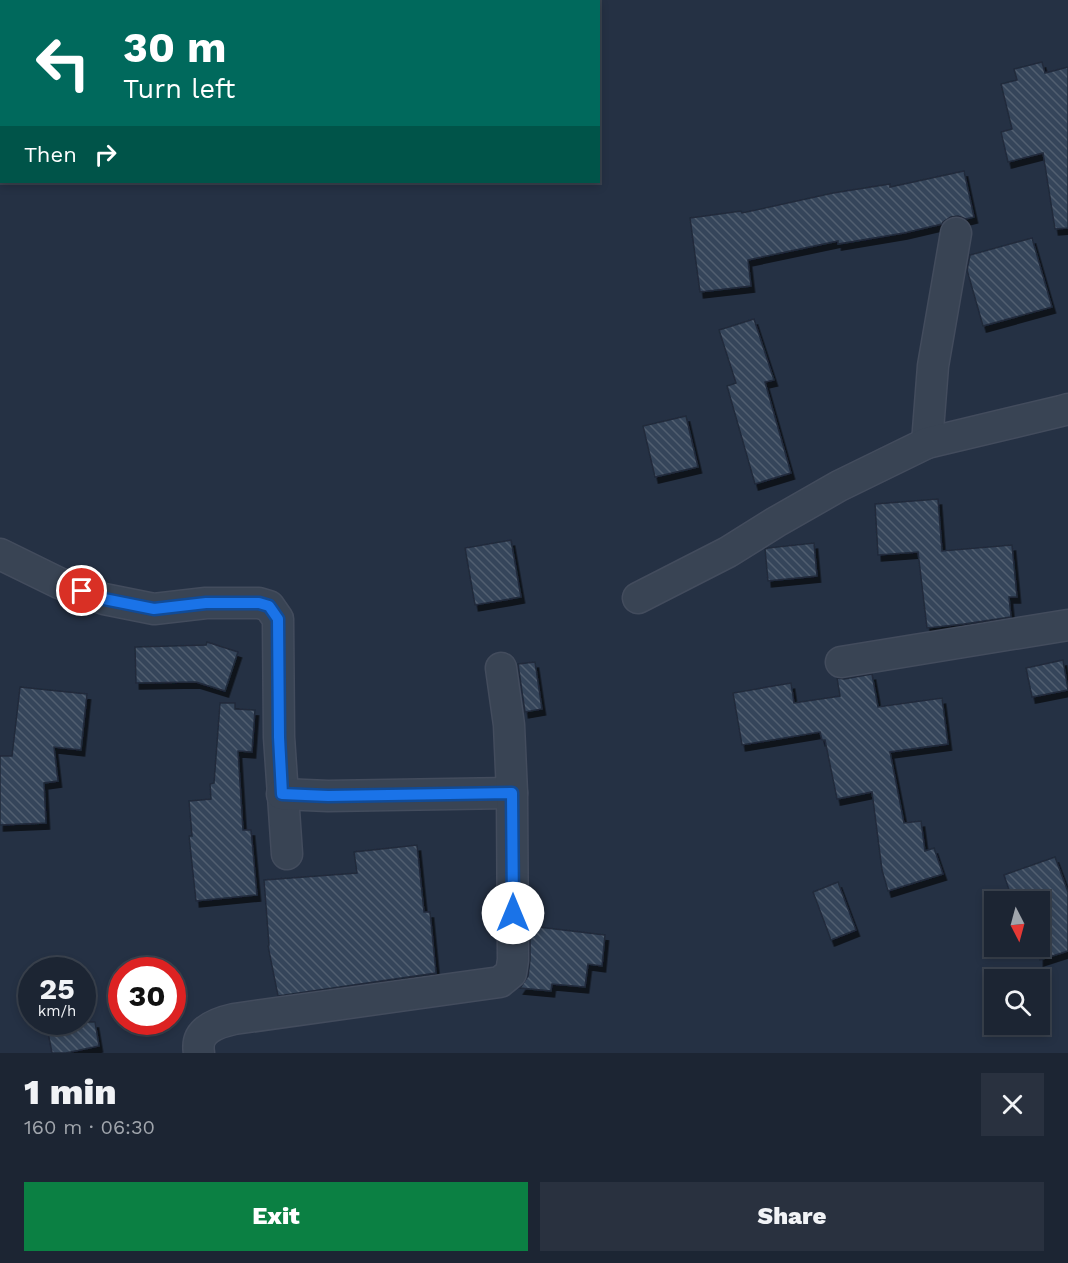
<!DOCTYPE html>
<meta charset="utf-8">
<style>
body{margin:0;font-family:"Work Sans",sans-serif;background:#29313f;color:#f1f3f6;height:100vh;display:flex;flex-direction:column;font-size:22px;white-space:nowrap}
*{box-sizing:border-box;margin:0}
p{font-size:20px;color:#a0a5ac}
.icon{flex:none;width:33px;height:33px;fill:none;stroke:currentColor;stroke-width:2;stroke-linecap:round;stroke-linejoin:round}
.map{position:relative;height:1053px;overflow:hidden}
.details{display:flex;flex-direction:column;background:#1c2533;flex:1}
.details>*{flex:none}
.top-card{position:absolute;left:0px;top:0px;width:600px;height:183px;box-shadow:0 3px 9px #0003,0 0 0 2px #3a424e;background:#00695c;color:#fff;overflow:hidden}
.needle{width:39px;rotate:174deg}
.buttons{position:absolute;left:984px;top:891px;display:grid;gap:12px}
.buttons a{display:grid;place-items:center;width:66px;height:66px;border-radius:0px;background:#1c2533;box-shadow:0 3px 9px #0003,0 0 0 2px #3a424e;font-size:30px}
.speed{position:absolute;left:18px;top:957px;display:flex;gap:12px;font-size:30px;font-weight:700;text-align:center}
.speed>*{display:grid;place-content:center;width:78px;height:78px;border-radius:50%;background:#1c2533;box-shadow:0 3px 9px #0003,0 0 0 2px #3a424e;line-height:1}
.speed small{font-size:15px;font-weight:400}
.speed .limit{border:9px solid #d22;background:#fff;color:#111}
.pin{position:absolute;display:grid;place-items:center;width:51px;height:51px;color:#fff;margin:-26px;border:3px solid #fff;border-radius:50%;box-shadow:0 2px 6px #0007}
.me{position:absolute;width:66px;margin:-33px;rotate:0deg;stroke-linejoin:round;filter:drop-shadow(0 0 4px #0008)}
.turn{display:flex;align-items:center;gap:21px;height:126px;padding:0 24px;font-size:27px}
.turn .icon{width:78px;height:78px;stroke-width:2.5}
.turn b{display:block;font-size:42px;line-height:51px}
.then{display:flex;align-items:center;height:57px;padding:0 24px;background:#0003;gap:12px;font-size:22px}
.round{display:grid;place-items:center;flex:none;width:63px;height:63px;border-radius:0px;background:#29313f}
.headline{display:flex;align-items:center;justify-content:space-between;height:102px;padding:0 24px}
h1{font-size:36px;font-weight:800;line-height:45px}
.primary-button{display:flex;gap:12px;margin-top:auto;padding:12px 24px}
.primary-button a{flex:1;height:69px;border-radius:0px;background:#0b8043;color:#fff;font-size:24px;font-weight:800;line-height:69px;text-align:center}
.primary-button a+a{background:#29313f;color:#f1f3f6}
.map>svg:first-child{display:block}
</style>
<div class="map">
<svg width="1068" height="1053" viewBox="0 0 1068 1053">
<defs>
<pattern id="building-back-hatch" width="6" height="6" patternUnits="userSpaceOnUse" patternTransform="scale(1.5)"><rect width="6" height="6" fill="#36455a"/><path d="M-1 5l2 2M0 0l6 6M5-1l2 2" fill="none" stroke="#515e70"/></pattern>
<filter id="shadow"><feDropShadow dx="3.5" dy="6" stdDeviation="0" flood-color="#0009"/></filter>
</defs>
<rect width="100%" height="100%" fill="#253144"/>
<!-- building -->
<g fill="url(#building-back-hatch)" stroke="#202a3b" stroke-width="1.5" filter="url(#shadow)">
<polygon points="1042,62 1045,73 1068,67 1068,228 1055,229 1043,153 1008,162 1001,132 1012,129 1001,84 1017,80 1014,69"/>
<polygon points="964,171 974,217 966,219 958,216 951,217 943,222 942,224 904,233 838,244 838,241 748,260 751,286 700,292 690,218 741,211 742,213 833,193 890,184 890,187"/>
<polygon points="1032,238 1052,307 983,326 967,270 970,255"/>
<polygon points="754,319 774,380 765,382 791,473 755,484 727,386 736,383 719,330"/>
<polygon points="686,416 698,467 655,477 643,426"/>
<polygon points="938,499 942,551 1012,545 1017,597 1009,597 1011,617 964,624 927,628 918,552 878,555 875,504"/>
<polygon points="511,540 521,597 475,605 465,548"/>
<polygon points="814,543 817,576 768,581 765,549 768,548"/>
<polygon points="207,642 238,652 225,691 196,682 136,683 135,647 206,645"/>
<polygon points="1063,660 1068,690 1032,697 1026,668"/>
<polygon points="535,662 542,709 525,712 518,664"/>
<polygon points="872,674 878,707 942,698 948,744 890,752 904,823 921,821 925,851 934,848 943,874 888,891 882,870 872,792 837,799 825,740 822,740 820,732 742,745 733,693 791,683 794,703 840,696 837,678 844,679"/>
<polygon points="20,687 87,694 81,750 54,747 58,781 44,783 46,823 0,825 0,756 12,756"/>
<polygon points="220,703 235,703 235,709 255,710 252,752 238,751 243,830 251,830 257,895 196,901 189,836 192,836 189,801 211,799 210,784 214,783"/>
<polygon points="417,845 424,912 430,912 436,973 278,996 268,946 269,945 264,880 357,873 354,852"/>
<polygon points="1055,857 1068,892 1068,951 1040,960 1040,902 1013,902 1004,875"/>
<polygon points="838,882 856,930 831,940 813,892"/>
<polygon points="530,926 605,935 602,966 588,964 585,987 552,984 551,991 520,988 528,976 530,960"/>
<polygon points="46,1022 95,1022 99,1046 66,1053 52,1053"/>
</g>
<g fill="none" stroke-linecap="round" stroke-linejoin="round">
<defs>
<g id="minor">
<polyline points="927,443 933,366 956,233"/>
<polyline points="0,554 59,583 104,599 154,609 206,603 259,603 269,606 278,619 279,737 287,854"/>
<polyline points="638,598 728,552 776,522 839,486 927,443 1061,411 1068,409"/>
<polyline points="841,662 1068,625"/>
<polyline points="282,794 328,796 512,793"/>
<path d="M199,1053C195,1030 216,1023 234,1019L500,982L511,973L513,960L512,793L509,725L501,668"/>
</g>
</defs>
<!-- minor casing -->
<use href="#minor" stroke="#434c5d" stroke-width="33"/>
<!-- minor -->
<use href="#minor" stroke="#394454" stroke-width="30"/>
</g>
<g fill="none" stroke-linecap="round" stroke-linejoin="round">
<defs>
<polyline id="route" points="82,591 104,599 154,609 206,603 259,603 269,606 278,619 279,737 282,794 328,796 512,793 513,913"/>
</defs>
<!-- route casing -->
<use href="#route" stroke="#114b97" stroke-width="15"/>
<!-- route -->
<use href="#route" stroke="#1a73e8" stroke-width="10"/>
</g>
</svg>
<div class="buttons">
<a><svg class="needle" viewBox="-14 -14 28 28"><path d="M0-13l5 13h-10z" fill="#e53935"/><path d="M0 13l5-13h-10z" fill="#a0a5ac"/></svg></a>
<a><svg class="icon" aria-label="search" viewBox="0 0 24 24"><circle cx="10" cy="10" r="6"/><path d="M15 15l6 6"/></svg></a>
</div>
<div class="speed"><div>25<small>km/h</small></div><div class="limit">30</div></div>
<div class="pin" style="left:82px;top:591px;background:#d93025"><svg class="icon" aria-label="arrive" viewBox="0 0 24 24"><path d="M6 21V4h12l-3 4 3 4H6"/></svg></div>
<svg class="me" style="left:513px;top:913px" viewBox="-20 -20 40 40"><circle r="19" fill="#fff"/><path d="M0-13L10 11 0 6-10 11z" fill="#1a73e8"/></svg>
<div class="top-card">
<div class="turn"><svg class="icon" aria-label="left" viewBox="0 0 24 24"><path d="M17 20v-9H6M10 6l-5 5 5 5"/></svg><div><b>30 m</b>Turn left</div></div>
<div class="then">Then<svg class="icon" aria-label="right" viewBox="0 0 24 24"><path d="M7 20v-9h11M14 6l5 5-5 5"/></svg></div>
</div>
</div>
<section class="details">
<div class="headline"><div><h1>1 min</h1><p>160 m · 06:30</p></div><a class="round"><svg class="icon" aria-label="close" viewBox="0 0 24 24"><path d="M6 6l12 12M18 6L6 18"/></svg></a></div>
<div class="primary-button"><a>Exit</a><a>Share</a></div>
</section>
